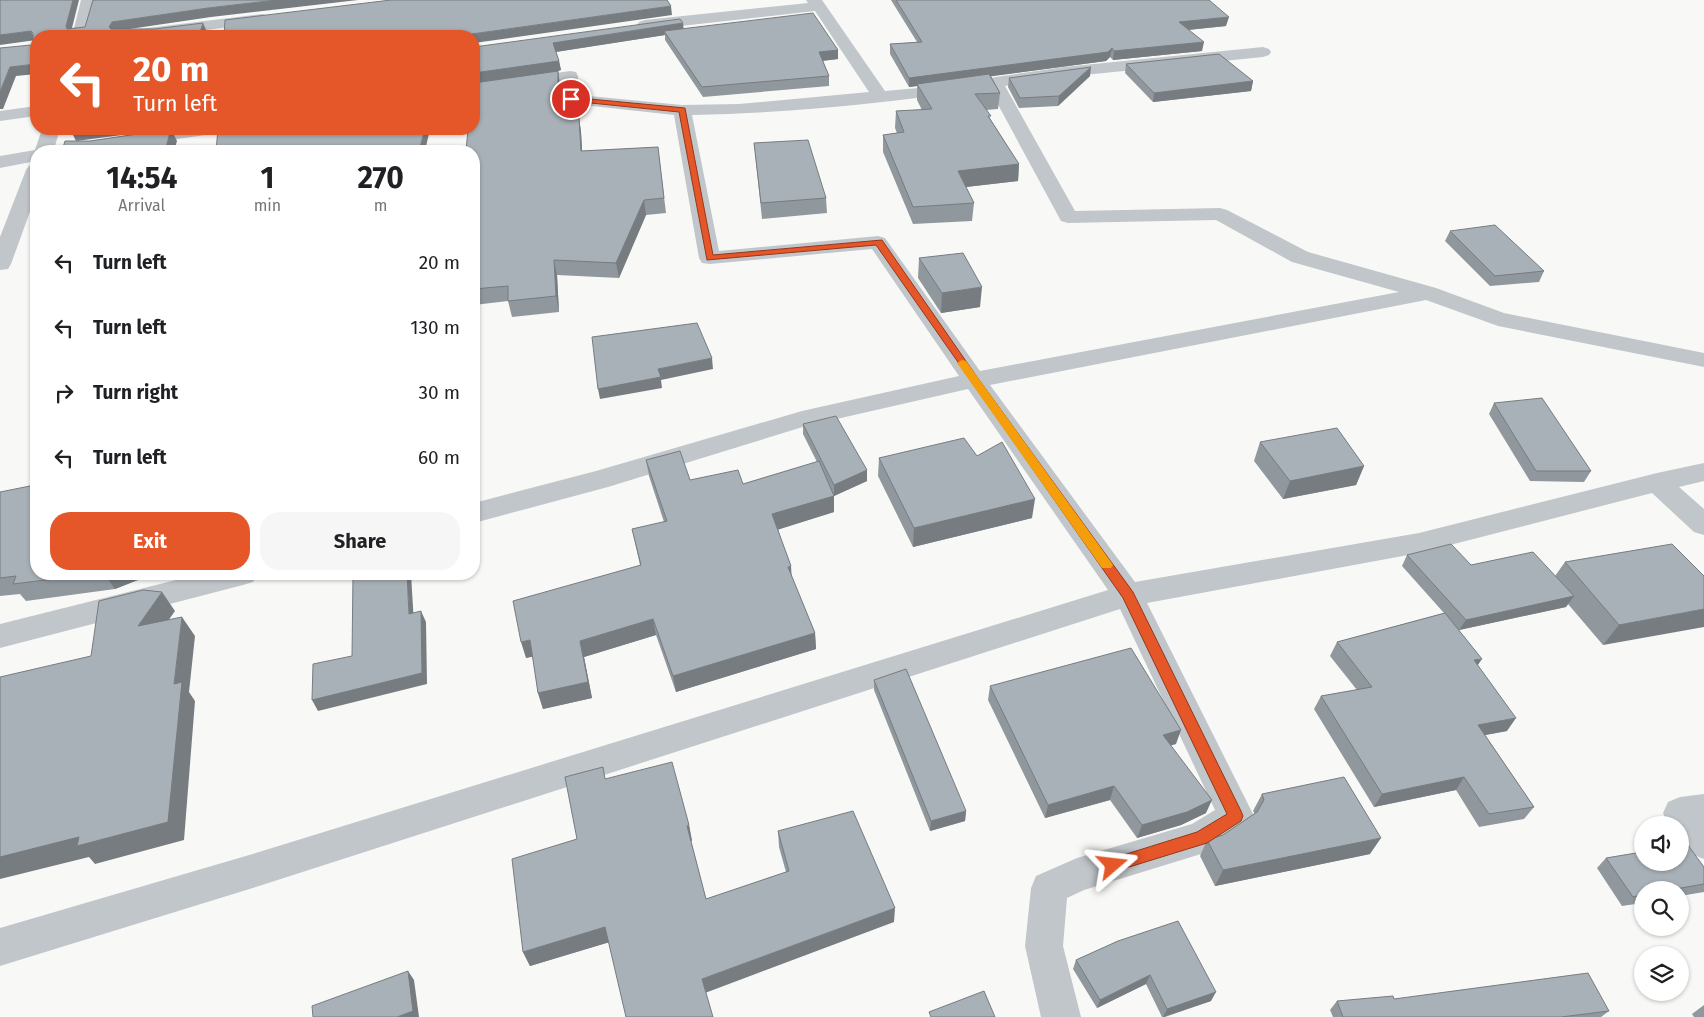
<!DOCTYPE html>
<style>
body{margin:0;font-family:"Fira Sans",sans-serif;background:#f6f6f6;color:#202124;height:100vh;display:flex;flex-direction:column;font-size:19px;white-space:nowrap}
*{box-sizing:border-box;margin:0}
p{font-size:16px;color:#757577}
.icon{flex:none;width:28px;height:28px;fill:none;stroke:currentColor;stroke-width:2;stroke-linecap:round;stroke-linejoin:round}
.map{position:relative;flex:1;overflow:hidden}
.side{position:absolute;left:30px;top:145px;width:450px;height:435px;display:flex;flex-direction:column;background:#fff;border-radius:20px;box-shadow:0 1px 4px #0004}
.side>*{flex:none}
.guide{position:absolute;left:30px;top:30px;width:450px;height:105px;border-radius:20px;box-shadow:0 1px 4px #0004;background:#e55629;color:#fff;overflow:hidden}
.fabs{position:absolute;left:1634px;top:816px;display:grid;gap:10px}
.fabs a{display:grid;place-items:center;width:55px;height:55px;border-radius:50%;background:#fff;box-shadow:0 1px 4px #0004;font-size:25px}
.pin{position:absolute;display:grid;place-items:center;width:42px;height:42px;color:#fff;margin:-21px;border:2px solid #fff;border-radius:50%;box-shadow:0 1px 5px #0007}
.me{position:absolute;width:55px;margin:-28px;rotate:73deg;stroke-linejoin:round;filter:drop-shadow(0 0 4px #0008)}
.turn{display:flex;align-items:center;gap:18px;height:105px;padding:0 20px;font-size:22px}
.turn .icon{width:65px;height:65px;stroke-width:2.5}
.turn b{display:block;font-size:35px;line-height:42px}
.eta{display:flex;justify-content:space-evenly;align-items:center;height:85px;text-align:center}
.eta b{font-size:30px;font-weight:700;line-height:35px}
.primary-button{display:flex;gap:10px;margin-top:auto;padding:10px 20px}
.primary-button a{flex:1;height:58px;border-radius:20px;background:#e55629;color:#fff;font-size:20px;font-weight:700;line-height:58px;text-align:center}
.primary-button a+a{background:#f6f6f6;color:#202124}
ul{padding:0;list-style:none}
li{display:flex;align-items:center;gap:15px;height:65px;padding:0 20px}
li div{flex:1}
li b{display:block;font-size:19px}
li em{font-style:normal}
.map>svg:first-child{display:block}
</style>
<div class="map">
<svg width="1704" height="1017" viewBox="0 0 1704 1017">
<rect width="100%" height="100%" fill="#f8f9f6"/>
<g fill="none" stroke-linecap="round" stroke-linejoin="round">
<!-- street -->
<g fill="#c1c6ca" fill-rule="evenodd">
<polygon points="81,0 97,0 88,36 72,36"/>
<path d="M806,0H822L885,91L929,87L1064,67L1263,47L1269,49L1271,52L1269,55L1263,57L1064,77L1005,86L1075,211L1220,208L1227,210L1308,252L1436,288L1504,313L1704,353V367L1498,326L1426,300L990,385L1135,582L1419,533L1657,473L1704,463V481L1679,487L1704,509V535L1694,532L1652,493L1419,553L1147,603L1254,816L1248,827L1214,850L1084,890L1067,898L1063,946L1081,1017H1041L1025,946L1031,888L1036,876L1077,858L1192,824L1215,810L1120,609L259,886L0,966V928L259,852L1108,590L968,389L806,426L608,487L474,523V503L596,471L802,411L959,376L872,249L710,264L702,263L699,258L674,115L565,103L562,99V82L474,95V85L570,71L576,72L578,76L579,95L682,105L739,104L869,92L815,11L645,30L639,28L637,25L639,22L645,20L808,3ZM989,88L1061,221L1068,223L1216,220L1292,262L1399,292L980,371L885,238L878,236L719,251L692,115C791,113 891,103 989,88Z"/>
<polygon points="263,14 268,16 271,19 268,22 160,36 115,36 117,33 123,31"/>
<polygon points="36,106 36,116 0,121 0,111"/>
<polygon points="42,129 60,129 55,146 176,129 221,129 218,133 212,134 96,151 36,151 36,161 0,168 0,156 35,150"/>
<polygon points="36,164 36,195 11,264 8,269 0,270 0,237 26,170 29,166"/>
<polygon points="200,574 258,574 253,582 243,585 0,648 0,624"/>
<path d="M1704,794V859C1685,852 1680,845 1680,825H1668L1663,813L1668,802L1680,797Z"/>
</g>
</g>
<!-- wall -->
<g fill="#90989d">
<polygon points="891,0 1209,0 1226,26 1188,30 1202,51 1113,60 1110,57 1106,61 991,76 1000,93 998,109 986,110 991,120 1019,164 1018,181 966,187 974,203 972,221 913,224 883,152 883,135 897,133 895,128 896,111 922,110 917,100 917,86 909,87 890,54 890,44 917,42"/>
<polygon points="683,29 838,50 838,59 823,61 829,76 829,86 703,97 665,40 665,35 556,52 559,61 561,70 558,71 560,89 579,118 581,132 582,151 658,147 666,213 646,215 619,278 557,275 559,312 512,317 508,301 474,305 474,151 476,82 475,64 474,63 474,47"/>
<polygon points="1126,64 1253,81 1251,91 1153,102 1125,73"/>
<polygon points="1090,76 1058,106 1019,108 1008,87 1009,78"/>
<polygon points="754,143 826,198 827,213 762,219"/>
<polygon points="1450,231 1544,271 1539,282 1490,286 1445,241"/>
<polygon points="919,258 980,307 941,313 918,278"/>
<polygon points="1494,403 1591,471 1584,482 1530,481 1489,414"/>
<polygon points="803,424 867,470 867,481 834,496 834,512 778,529 792,578 815,633 816,649 676,692 656,635 584,657 592,698 543,709 538,693 533,656 526,658 640,565 632,529 664,522 649,476 646,460 690,480 743,484 817,462 803,434"/>
<polygon points="1260,442 1364,466 1356,485 1283,499 1254,461"/>
<polygon points="977,456 1032,518 913,547 878,476 879,458"/>
<polygon points="0,492 36,574 153,574 115,589 26,601 20,594 0,596"/>
<polygon points="1407,555 1471,565 1555,576 1565,562 1704,576 1603,645 1568,604 1566,607 1459,630 1477,665 1507,731 1485,735 1534,807 1524,819 1479,827 1456,790 1374,807 1314,709 1321,696 1357,690 1330,656 1337,642 1444,613 1402,566"/>
<polygon points="874,680 966,811 965,821 930,831 874,690"/>
<polygon points="990,686 1176,744 1171,745 1206,813 1181,825 1137,838 1110,800 1045,818 988,700"/>
<polygon points="606,779 689,825 692,841 691,841 706,899 786,872 779,847 778,831 894,922 609,942 530,966 523,952"/>
<polygon points="1262,794 1370,854 1215,886 1200,856 1207,840 1223,835 1255,814 1253,811"/>
<polygon points="1606,858 1704,867 1704,892 1680,896 1680,890 1642,890 1642,903 1622,906 1597,868"/>
<polygon points="1118,941 1211,1001 1165,1017 1162,1017 1146,984 1097,1008 1073,969 1076,960"/>
<polygon points="1394,999 1609,1011 1601,1017 1333,1017 1330,1010 1337,1001"/>
<polygon points="1704,1005 1704,1017 1694,1017 1692,1014"/>
</g>
<!-- shaded-wall -->
<g fill="#767c80">
<polygon points="73,0 79,0 70,36 66,26"/>
<polygon points="277,0 358,0 211,17 116,31 113,36 109,27 112,22 208,8"/>
<polygon points="671,6 672,15 474,43 474,36 471,36 472,34"/>
<polygon points="1229,17 1226,26 1177,31 1179,22"/>
<polygon points="203,23 207,32 206,36 199,36"/>
<polygon points="683,23 684,32 664,31 665,35 555,52 553,43"/>
<polygon points="31,31 36,40 0,45 0,35"/>
<polygon points="1204,42 1202,51 1113,60 1114,51"/>
<polygon points="1112,48 1110,57 1106,61 918,86 917,84 917,86 909,87 909,78"/>
<polygon points="838,50 838,59 819,61 819,52"/>
<polygon points="559,61 561,70 558,71 560,84 560,100 558,86 476,83 474,73"/>
<polygon points="36,64 36,74 16,76 3,109 0,109 0,92 10,67"/>
<polygon points="1091,67 1090,76 1058,106 1059,96"/>
<polygon points="1253,81 1251,91 1153,102 1154,93"/>
<polygon points="579,118 581,132 583,165 581,151"/>
<polygon points="89,129 168,129 76,141 71,131"/>
<polygon points="171,129 177,141 174,151 165,151"/>
<polygon points="425,129 430,129 425,151 419,151"/>
<polygon points="1019,164 1018,181 957,188 958,171"/>
<polygon points="644,200 646,215 619,278 616,263"/>
<polygon points="554,260 557,275 559,312 556,296"/>
<polygon points="982,287 980,307 941,313 942,293"/>
<polygon points="712,358 713,369 661,380 662,388 600,399 598,389 658,369"/>
<polygon points="1364,466 1356,485 1283,499 1290,481"/>
<polygon points="867,470 867,481 834,496 834,512 774,531 772,514 834,496 834,485"/>
<polygon points="1035,499 1032,518 913,547 914,528"/>
<polygon points="791,566 792,582 788,567"/>
<polygon points="104,574 153,574 115,589"/>
<polygon points="407,574 411,574 414,624 409,614"/>
<polygon points="162,592 175,611 151,645 138,626"/>
<polygon points="1574,596 1566,607 1459,630 1466,620"/>
<polygon points="1704,609 1704,627 1603,645 1619,625"/>
<polygon points="421,611 426,622 427,684 318,711 312,700"/>
<polygon points="182,617 195,636 189,692 195,701 184,840 95,864 89,857 0,879 0,857 174,684"/>
<polygon points="653,619 656,635 584,657 592,698 543,709 538,693 580,641"/>
<polygon points="815,633 816,649 676,692 673,676"/>
<polygon points="530,640 536,656 526,658 521,642"/>
<polygon points="1482,659 1473,672 1474,660"/>
<polygon points="1516,718 1507,731 1469,738 1478,725"/>
<polygon points="1181,730 1176,744 1158,749 1163,735"/>
<polygon points="1464,777 1456,790 1374,807 1382,794"/>
<polygon points="1114,786 1110,800 1045,818 1048,805"/>
<polygon points="1212,800 1206,813 1181,825 1137,838 1142,825"/>
<polygon points="966,811 965,821 930,831 931,821"/>
<polygon points="689,825 692,841 690,841 687,826"/>
<polygon points="1381,838 1370,854 1215,886 1223,870"/>
<polygon points="895,908 894,922 705,993 702,979"/>
<polygon points="605,927 610,942 530,966 523,952"/>
<polygon points="408,971 414,980 419,1017 397,1017"/>
<polygon points="1150,975 1146,984 1097,1008 1100,1000"/>
<polygon points="1216,992 1211,1001 1163,1017 1167,1009"/>
</g>
<!-- building -->
<g fill="#a8b1b7" stroke="#767c80">
<polygon points="0,0 73,0 66,26 67,29 85,27 93,0 277,0 208,8 112,22 109,27 111,29 155,29 203,23 199,36 36,36 36,64 10,67 0,92 0,48 31,45 33,43 33,33 31,31 0,35"/>
<polygon points="391,0 667,0 671,6 472,34 471,36 224,36 225,20"/>
<polygon points="896,0 1209,0 1229,17 1179,22 1204,42 1114,51 1112,48 1108,52 909,78 890,44 922,42"/>
<polygon points="813,13 838,50 819,52 829,76 702,87 664,31"/>
<polygon points="680,19 683,23 553,43 559,61 474,73 475,55 474,54 474,47"/>
<polygon points="1219,54 1253,81 1154,93 1126,64"/>
<polygon points="1091,67 1059,96 1020,98 1009,78"/>
<polygon points="558,71 558,86 562,91 570,92 579,118 581,151 658,147 664,198 644,200 616,263 554,260 556,296 508,301 508,286 474,289 474,151 466,151 468,129 474,129 474,83"/>
<polygon points="989,74 1000,93 975,94 991,116 988,116 1019,164 958,171 974,203 913,207 883,135 904,132 896,111 932,109 917,84"/>
<polygon points="72,129 89,129 71,131"/>
<polygon points="171,129 165,151 62,151 65,141 90,141"/>
<polygon points="218,129 425,129 419,151 216,151"/>
<polygon points="808,140 826,198 761,203 754,143"/>
<polygon points="1495,225 1544,271 1495,276 1450,231"/>
<polygon points="963,253 982,287 942,293 919,258"/>
<polygon points="697,323 712,358 658,369 661,377 598,389 592,337"/>
<polygon points="1542,398 1591,471 1536,471 1494,403"/>
<polygon points="836,416 867,470 834,485 803,424"/>
<polygon points="1337,428 1364,466 1290,481 1260,442"/>
<polygon points="964,438 977,456 1002,442 1035,499 914,528 879,458"/>
<polygon points="680,451 690,480 738,470 743,484 819,461 834,496 772,514 791,566 788,567 815,633 673,676 653,619 580,641 588,682 538,693 530,640 521,642 513,601 641,565 632,529 667,521 646,460"/>
<polygon points="36,471 36,574 94,574 13,584 16,576 0,578 0,492 30,486"/>
<polygon points="1451,544 1471,565 1533,552 1574,596 1466,620 1407,555"/>
<polygon points="1672,544 1704,576 1704,609 1619,625 1565,562"/>
<polygon points="353,574 407,574 409,614 421,611 422,673 312,700 313,664 352,656"/>
<polygon points="143,590 162,592 138,626 182,617 174,684 182,682 168,822 77,846 79,837 0,857 0,677 91,656 99,601"/>
<polygon points="1445,613 1482,659 1474,660 1516,718 1478,725 1534,807 1489,814 1464,777 1382,794 1321,696 1372,687 1337,642"/>
<polygon points="1131,648 1181,730 1163,735 1212,800 1187,812 1142,825 1114,786 1048,805 990,686"/>
<polygon points="906,669 966,811 931,821 874,680"/>
<polygon points="672,762 689,825 687,826 706,899 789,871 778,831 853,811 895,908 702,979 713,1017 626,1017 605,927 523,952 512,859 577,839 565,777 603,767 605,779"/>
<polygon points="1344,777 1381,838 1223,870 1207,840 1223,835 1257,812 1264,800 1262,794"/>
<polygon points="1687,844 1704,867 1704,884 1670,890 1642,890 1642,895 1633,897 1606,858 1642,852 1642,862 1680,862 1680,845"/>
<polygon points="1178,921 1216,992 1167,1009 1150,975 1100,1000 1076,960 1118,941"/>
<polygon points="408,971 413,1011 397,1017 313,1017 312,1006"/>
<polygon points="1588,973 1609,1011 1561,1017 1343,1017 1337,1001 1393,996 1394,999"/>
<polygon points="984,991 995,1017 931,1017 929,1012"/>
</g>
<!-- route -->
<polygon fill="#e55629" stroke="#95381b" points="569,97 685,108 713,255 882,240 977,377 1133,592 1241,811 1243,816 1241,821 1207,843 1113,872 1107,870 1105,865 1107,860 1197,832 1227,814 1123,598 876,245 707,260 679,112 571,101 569,100"/>
<!-- slow -->
<polygon fill="#f59e0b" points="962,360 966,361 1111,562 1113,565 1111,568 1102,568 957,363"/>
</svg>
<div class="fabs">
<a><svg class="icon" aria-label="sound" viewBox="0 0 24 24"><path d="M4 9h4l5-4v14l-5-4H4zM17 9q2 3 0 6"/></svg></a>
<a><svg class="icon" aria-label="search" viewBox="0 0 24 24"><circle cx="10" cy="10" r="6"/><path d="M15 15l6 6"/></svg></a>
<a><svg class="icon" aria-label="layers" viewBox="0 0 24 24"><path d="M12 4l9 5-9 5-9-5zM3 14l9 5 9-5"/></svg></a>
</div>
<div class="pin" style="left:571px;top:99px;background:#d93025"><svg class="icon" aria-label="arrive" viewBox="0 0 24 24"><path d="M6 21V4h12l-3 4 3 4H6"/></svg></div>
<svg class="me" style="left:1113px;top:865px" viewBox="-20 -20 40 40"><path d="M0-17L14 15 0 8-14 15z" fill="#e55629" stroke="#fff" stroke-width="4"/></svg>
<div class="guide">
<div class="turn"><svg class="icon" aria-label="left" viewBox="0 0 24 24"><path d="M17 20v-9H6M10 6l-5 5 5 5"/></svg><div><b>20 m</b>Turn left</div></div>
</div>
<section class="side">
<div class="eta">
<div><b>14:54</b><p>Arrival</p></div>
<div><b>1</b><p>min</p></div>
<div><b>270</b><p>m</p></div>
</div>
<ul>
<li><svg class="icon" aria-label="left" viewBox="0 0 24 24"><path d="M17 20v-9H6M10 6l-5 5 5 5"/></svg><div><b>Turn left</b></div><em>20 m</em></li>
<li><svg class="icon" aria-label="left" viewBox="0 0 24 24"><path d="M17 20v-9H6M10 6l-5 5 5 5"/></svg><div><b>Turn left</b></div><em>130 m</em></li>
<li><svg class="icon" aria-label="right" viewBox="0 0 24 24"><path d="M7 20v-9h11M14 6l5 5-5 5"/></svg><div><b>Turn right</b></div><em>30 m</em></li>
<li><svg class="icon" aria-label="left" viewBox="0 0 24 24"><path d="M17 20v-9H6M10 6l-5 5 5 5"/></svg><div><b>Turn left</b></div><em>60 m</em></li>
</ul>
<div class="primary-button"><a>Exit</a><a>Share</a></div>
</section>
</div>
